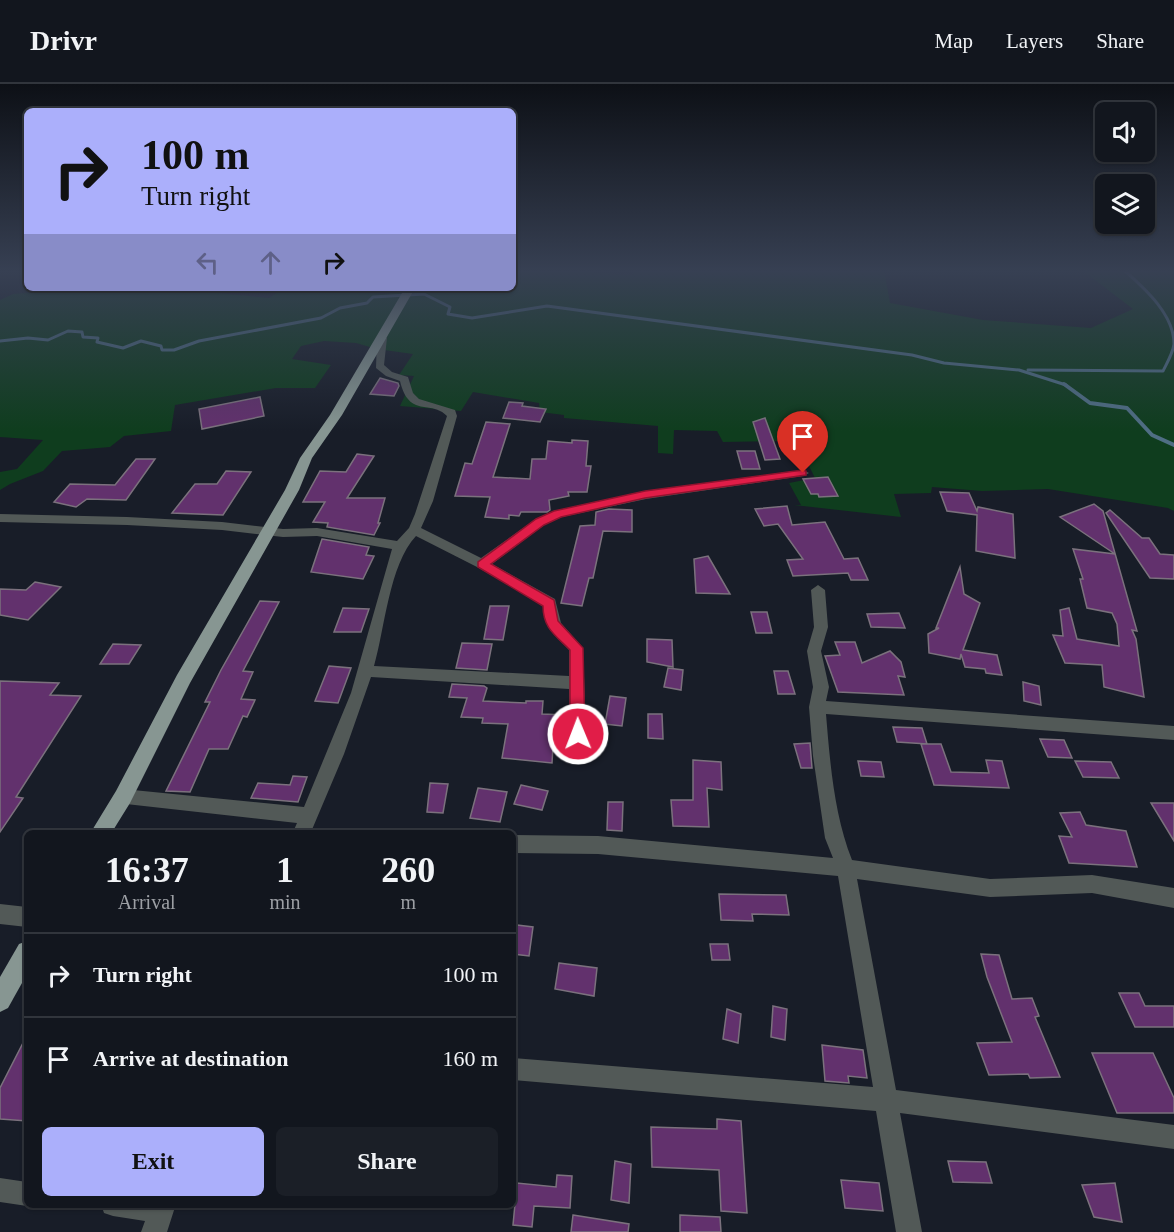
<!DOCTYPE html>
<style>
body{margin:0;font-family:Georgia,serif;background:#1b1f27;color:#f1f3f6;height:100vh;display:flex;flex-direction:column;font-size:22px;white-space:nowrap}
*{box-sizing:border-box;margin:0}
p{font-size:20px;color:#9c9fa4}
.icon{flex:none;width:33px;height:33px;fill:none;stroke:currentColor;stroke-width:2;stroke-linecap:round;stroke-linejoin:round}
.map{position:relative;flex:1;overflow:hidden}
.panel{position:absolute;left:24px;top:746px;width:492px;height:378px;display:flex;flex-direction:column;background:#12161e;border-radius:9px;box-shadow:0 2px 4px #0004,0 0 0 2px #31353c}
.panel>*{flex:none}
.banner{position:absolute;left:24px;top:24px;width:492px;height:183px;border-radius:9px;box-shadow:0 2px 4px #0004,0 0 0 2px #31353c;background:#abaffb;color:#111;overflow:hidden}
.fabs{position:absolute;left:1095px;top:18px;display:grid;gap:12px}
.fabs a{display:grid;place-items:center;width:60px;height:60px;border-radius:9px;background:#12161e;box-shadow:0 2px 4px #0004,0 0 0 2px #31353c;font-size:30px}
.pin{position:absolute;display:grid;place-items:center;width:51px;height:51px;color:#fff;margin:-62px -26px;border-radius:50% 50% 50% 0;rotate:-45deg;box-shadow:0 0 6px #0007}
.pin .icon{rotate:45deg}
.me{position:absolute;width:66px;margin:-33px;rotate:359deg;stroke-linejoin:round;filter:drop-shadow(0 0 4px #0008)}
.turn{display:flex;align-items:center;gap:21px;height:126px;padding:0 18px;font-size:27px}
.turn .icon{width:78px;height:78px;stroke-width:2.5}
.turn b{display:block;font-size:42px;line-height:51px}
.lanes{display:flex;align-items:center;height:57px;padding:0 18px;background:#0003;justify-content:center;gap:30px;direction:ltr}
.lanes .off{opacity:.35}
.eta{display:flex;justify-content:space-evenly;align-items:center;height:102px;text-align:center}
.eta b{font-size:36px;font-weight:600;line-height:42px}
.primary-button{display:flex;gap:12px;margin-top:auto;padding:12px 18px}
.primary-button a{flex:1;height:69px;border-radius:9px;background:#abaffb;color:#111;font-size:24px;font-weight:600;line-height:69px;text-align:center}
.primary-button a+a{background:#1b1f27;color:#f1f3f6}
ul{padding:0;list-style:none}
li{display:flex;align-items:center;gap:18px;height:84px;padding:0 18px;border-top:2px solid #31353c}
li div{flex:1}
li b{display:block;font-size:22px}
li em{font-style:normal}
header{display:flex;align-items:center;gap:36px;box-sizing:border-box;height:84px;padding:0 30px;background:#12161e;border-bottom:2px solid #31353c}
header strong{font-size:28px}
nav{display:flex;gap:33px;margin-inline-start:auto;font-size:21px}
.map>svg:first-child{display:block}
</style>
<header>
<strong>Drivr</strong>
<nav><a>Map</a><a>Layers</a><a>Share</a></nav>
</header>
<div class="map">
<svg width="1174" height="1148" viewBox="0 0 1174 1148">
<rect width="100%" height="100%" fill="#181d28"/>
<!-- green -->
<polygon fill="#0f3d1e" points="516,186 562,186 629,191 639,186 884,186 890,219 983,236 1091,244 1133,225 1082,186 1174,186 1174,427 1168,424 1048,405 982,407 932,403 931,409 894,410 901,433 794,421 801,421 789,399 815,394 799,362 782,362 779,357 723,358 717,347 674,346 673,370 658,369 658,342 564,334 564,331 540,328 539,319 473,308 461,327 400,322 414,292 399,291 413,270 377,265 356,259 324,257 301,262 292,275 331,281 315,304 276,304 175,321 171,347 124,352 110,363 62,367 43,387 10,400 0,406 0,388 17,385 43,356 0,353 0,216 13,210 91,204 190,204 187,206 269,214 284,204 384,210 411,207 413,204 513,204 513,187"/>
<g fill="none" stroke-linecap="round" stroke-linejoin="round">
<!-- stream-far1 -->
<g stroke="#4f6e84" stroke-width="3">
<polyline points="0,257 28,254 48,256 68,247 82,248 83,253 98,254 97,258 123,264 141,257 161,262 162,266 174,266 199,257 321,234 340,224 367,219 373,213 424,210 450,223 448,230 472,234 547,222 912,271 944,279 1019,286 1066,301"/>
<path d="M1028,286L1163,287C1167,279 1173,269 1174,260C1174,230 1144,204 1124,186"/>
</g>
<!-- stream -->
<polyline stroke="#4f6e84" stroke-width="4" points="1064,300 1090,319 1127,324 1152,351 1174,361"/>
</g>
<!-- building -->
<g fill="#62316d" stroke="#7b717d" stroke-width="1.5">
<polygon points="380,294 398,299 399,302 394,312 370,310"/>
<polygon points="260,313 264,332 202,345 199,325"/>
<polygon points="509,318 523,319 522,322 546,325 540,338 503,334"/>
<polygon points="765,334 780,375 765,376 753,338"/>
<polygon points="486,338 510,340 493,393 530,395 532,375 546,375 548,357 572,359 572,356 588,357 586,382 591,382 587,408 568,408 569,412 549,416 550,426 547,428 521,428 519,432 509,431 509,435 485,433 490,413 455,412 465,379 472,380"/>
<polygon points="737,367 755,367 760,385 742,385"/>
<polygon points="357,370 374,372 347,414 385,414 378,439 380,439 374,451 327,443 328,439 313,438 325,418 303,418 320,387 346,388"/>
<polygon points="136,375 155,375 126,416 87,415 76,423 54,418 70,400 115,401"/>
<polygon points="226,387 251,388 223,431 172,429 195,400 217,400"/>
<polygon points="828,393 838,412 819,413 818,410 811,410 803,395"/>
<polygon points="940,408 969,409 977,427 978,423 1013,430 1015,474 976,467 977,431 947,427"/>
<polygon points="1094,420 1103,427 1137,547 1132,546 1136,555 1144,613 1104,603 1102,581 1065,579 1053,551 1063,552 1060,526 1069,524 1077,555 1119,562 1117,540 1112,529 1087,524 1080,495 1083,495 1073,465 1115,470 1060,433"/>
<polygon points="787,422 792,441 825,438 844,475 858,474 868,496 851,496 848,489 793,492 787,476 803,475 778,440 764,442 755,425"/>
<polygon points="609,425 632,426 632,448 603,447 593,494 589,494 582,522 561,519 580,442 595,441 596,428"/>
<polygon points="1110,426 1142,454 1149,454 1160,470 1174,471 1174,495 1150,494 1106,429"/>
<polygon points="322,455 369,463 366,471 374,472 363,495 311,488"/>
<polygon points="708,472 730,510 696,509 694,475"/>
<polygon points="960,483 964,510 980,519 963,566 997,571 1002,591 986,589 985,585 965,583 961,570 960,575 929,569 928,550 939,544 936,544"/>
<polygon points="35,498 61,503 28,536 0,531 0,505 26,506"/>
<polygon points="260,517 279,518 243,587 253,588 241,615 255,616 247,633 243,632 228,665 209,665 190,708 166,707 210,618 205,618 221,586"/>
<polygon points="490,522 509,522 503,556 484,555"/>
<polygon points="343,524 369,525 361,548 334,548"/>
<polygon points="751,528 767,528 772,549 756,549"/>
<polygon points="899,529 905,544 871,543 867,530"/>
<polygon points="647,555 672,556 673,583 647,578"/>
<polygon points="835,558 855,558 862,579 890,567 901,578 905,593 898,592 904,611 838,608 825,572 840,571"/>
<polygon points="462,559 492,560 487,586 456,584"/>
<polygon points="113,560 141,561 129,580 100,580"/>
<polygon points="329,582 351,584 338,619 315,617"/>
<polygon points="668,584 683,586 681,606 664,603"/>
<polygon points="774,587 788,587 795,610 778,610"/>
<polygon points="0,597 59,599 50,611 81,612 16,713 23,714 0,748"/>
<polygon points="1023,598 1039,602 1041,621 1024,617"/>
<polygon points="452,600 484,602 487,604 483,617 526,619 526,617 543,617 542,630 567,631 568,647 554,646 552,679 502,674 508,640 482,639 483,634 461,633 467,614 449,613"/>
<polygon points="610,612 626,614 622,642 605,640"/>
<polygon points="648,630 662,630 663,655 648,654"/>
<polygon points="893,643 922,644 927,660 897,658"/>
<polygon points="1040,655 1064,656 1072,674 1048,673"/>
<polygon points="810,659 812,684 801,684 794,660"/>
<polygon points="921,660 941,660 951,688 989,689 986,676 1002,677 1009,704 934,701"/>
<polygon points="693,676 721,678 722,706 707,704 709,743 673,742 671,716 693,716"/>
<polygon points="858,677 881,678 884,693 861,692"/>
<polygon points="1075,677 1111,678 1119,694 1083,693"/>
<polygon points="293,692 307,693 298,718 251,714 258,699 290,701"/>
<polygon points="430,699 448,700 443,729 427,728"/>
<polygon points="521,701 548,707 542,726 514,720"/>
<polygon points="478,704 507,708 500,738 470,734"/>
<polygon points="608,718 623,718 622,747 607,746"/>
<polygon points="1151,719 1174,719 1174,757"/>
<polygon points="1080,728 1086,741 1126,747 1137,783 1069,779 1059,752 1072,753 1060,729"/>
<polygon points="719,810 786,811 789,831 752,830 753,837 721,836"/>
<polygon points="517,841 533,843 529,872 513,870"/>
<polygon points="710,860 728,860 730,876 712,876"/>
<polygon points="981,870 999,871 1012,915 1032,914 1039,932 1035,933 1060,993 1030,994 1028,990 989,991 977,959 1012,958 987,893"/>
<polygon points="559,879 597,884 594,912 555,905"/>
<polygon points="1119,909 1139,909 1145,922 1174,922 1174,943 1135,943"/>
<polygon points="773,922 787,925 785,956 771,953"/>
<polygon points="727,925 741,930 738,959 723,955"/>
<polygon points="27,951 27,1037 0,1035 0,1004"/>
<polygon points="822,961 863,966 867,994 848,992 849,999 825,997"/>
<polygon points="1092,969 1153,969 1174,1014 1174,1029 1117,1029"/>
<polygon points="717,1035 741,1037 747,1129 721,1127 719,1086 652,1083 651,1043 717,1045"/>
<polygon points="615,1077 631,1080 629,1119 611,1116"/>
<polygon points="948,1077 986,1078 992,1099 953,1098"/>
<polygon points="557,1091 572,1092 570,1124 534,1122 532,1143 513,1141 517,1099 556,1103"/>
<polygon points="841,1096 879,1099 883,1127 845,1124"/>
<polygon points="1115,1099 1122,1138 1094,1133 1082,1101"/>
<polygon points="573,1131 629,1140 628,1148 571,1148"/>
<polygon points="680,1131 720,1133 721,1148 680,1148"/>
</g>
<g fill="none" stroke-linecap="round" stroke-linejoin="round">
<!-- minor -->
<g fill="#525957" fill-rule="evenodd">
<path d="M382,251L387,254L384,281L392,288L408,293L413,309L419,315L455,326L457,332L433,417L421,444L481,474L536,435L554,427L646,407L803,386L809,389L803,392L646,415L562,433L544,441L492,480L555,515L561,539L583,564L586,650L584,655L578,657L572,655L570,650L569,605L371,593L344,670L311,748H293L297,739L117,719L114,713L117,707L123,705L304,723L351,609L392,465L317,452L283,453L222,446L127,441L0,438V430L127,433L222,438L283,445L317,444L397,457L409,444L415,430L447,332C431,315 409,335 400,297L386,292L376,284L377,254ZM416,452L477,483L543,521L549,544L569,566V592L374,582C385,544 389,481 416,452Z"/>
<path d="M818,501L825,506L828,543L821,567L829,603L826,617L1174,642V656L826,630C830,678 834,731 852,776L990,795L1092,791L1174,804V824L1092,809L990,813L857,795L896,1006L1174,1041V1065L900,1029L922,1148H896L876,1027L513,996V974L873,1003L838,792L598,770L513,769V751L598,752L833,774L825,754L813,672L809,623L813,603L807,567L814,543L811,506Z"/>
<polygon points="0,820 27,823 27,843 0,840"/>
<polygon points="0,1094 27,1098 27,1120 32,1120 27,1122 0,1118"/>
<polygon points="101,1120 176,1120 167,1148 141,1148 145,1137 113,1132 104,1129"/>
</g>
<!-- primary -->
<g fill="#879692" fill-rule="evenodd">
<polygon points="405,204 415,204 342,331 312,374 299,406 190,599 130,719 112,748 91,748 116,707 177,591 285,406 300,374 330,331"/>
<polygon points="27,857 27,890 8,924 0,928 0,893 19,860"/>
</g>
</g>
<!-- sky -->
<linearGradient id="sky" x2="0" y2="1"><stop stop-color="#0d1016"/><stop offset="0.54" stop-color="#374053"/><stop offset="1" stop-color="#374053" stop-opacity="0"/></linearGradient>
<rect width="1174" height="347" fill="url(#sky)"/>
<!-- route -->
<path fill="#e11d48" stroke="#92132f" stroke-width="1.5" d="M803,386L806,387V391L645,414L561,433L544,441L491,480L554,516L558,537L583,564L585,650L583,654L578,656L573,654L570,650V566C555,551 543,544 543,522L478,483V478L536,435L554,427L645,407Z"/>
</svg>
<div class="fabs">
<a><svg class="icon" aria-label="sound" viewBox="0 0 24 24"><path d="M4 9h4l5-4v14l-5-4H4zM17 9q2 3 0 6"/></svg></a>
<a><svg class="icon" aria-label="layers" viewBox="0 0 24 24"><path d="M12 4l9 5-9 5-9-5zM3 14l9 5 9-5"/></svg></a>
</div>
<div class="pin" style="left:803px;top:389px;background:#d93025"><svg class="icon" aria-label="arrive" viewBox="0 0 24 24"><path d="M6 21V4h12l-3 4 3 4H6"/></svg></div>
<svg class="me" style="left:578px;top:650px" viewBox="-20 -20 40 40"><circle r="17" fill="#e11d48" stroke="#fff" stroke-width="3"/><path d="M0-11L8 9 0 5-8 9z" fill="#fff"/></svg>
<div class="banner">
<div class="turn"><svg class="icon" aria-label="right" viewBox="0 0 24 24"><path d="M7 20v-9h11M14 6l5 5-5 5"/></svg><div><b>100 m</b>Turn right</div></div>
<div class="lanes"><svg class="icon off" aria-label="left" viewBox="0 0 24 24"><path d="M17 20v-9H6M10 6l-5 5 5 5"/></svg><svg class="icon off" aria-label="ahead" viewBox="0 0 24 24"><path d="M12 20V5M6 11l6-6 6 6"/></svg><svg class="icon" aria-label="right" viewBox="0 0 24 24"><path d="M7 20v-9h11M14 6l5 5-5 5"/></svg></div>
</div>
<section class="panel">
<div class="eta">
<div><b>16:37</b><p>Arrival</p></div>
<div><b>1</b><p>min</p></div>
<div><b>260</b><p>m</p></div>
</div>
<ul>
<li><svg class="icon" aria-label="right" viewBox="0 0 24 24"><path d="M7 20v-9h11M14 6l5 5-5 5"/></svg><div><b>Turn right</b></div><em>100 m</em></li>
<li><svg class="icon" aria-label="arrive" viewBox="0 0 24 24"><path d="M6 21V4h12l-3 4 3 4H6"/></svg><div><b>Arrive at destination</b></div><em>160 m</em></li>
</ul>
<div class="primary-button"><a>Exit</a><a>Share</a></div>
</section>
</div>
